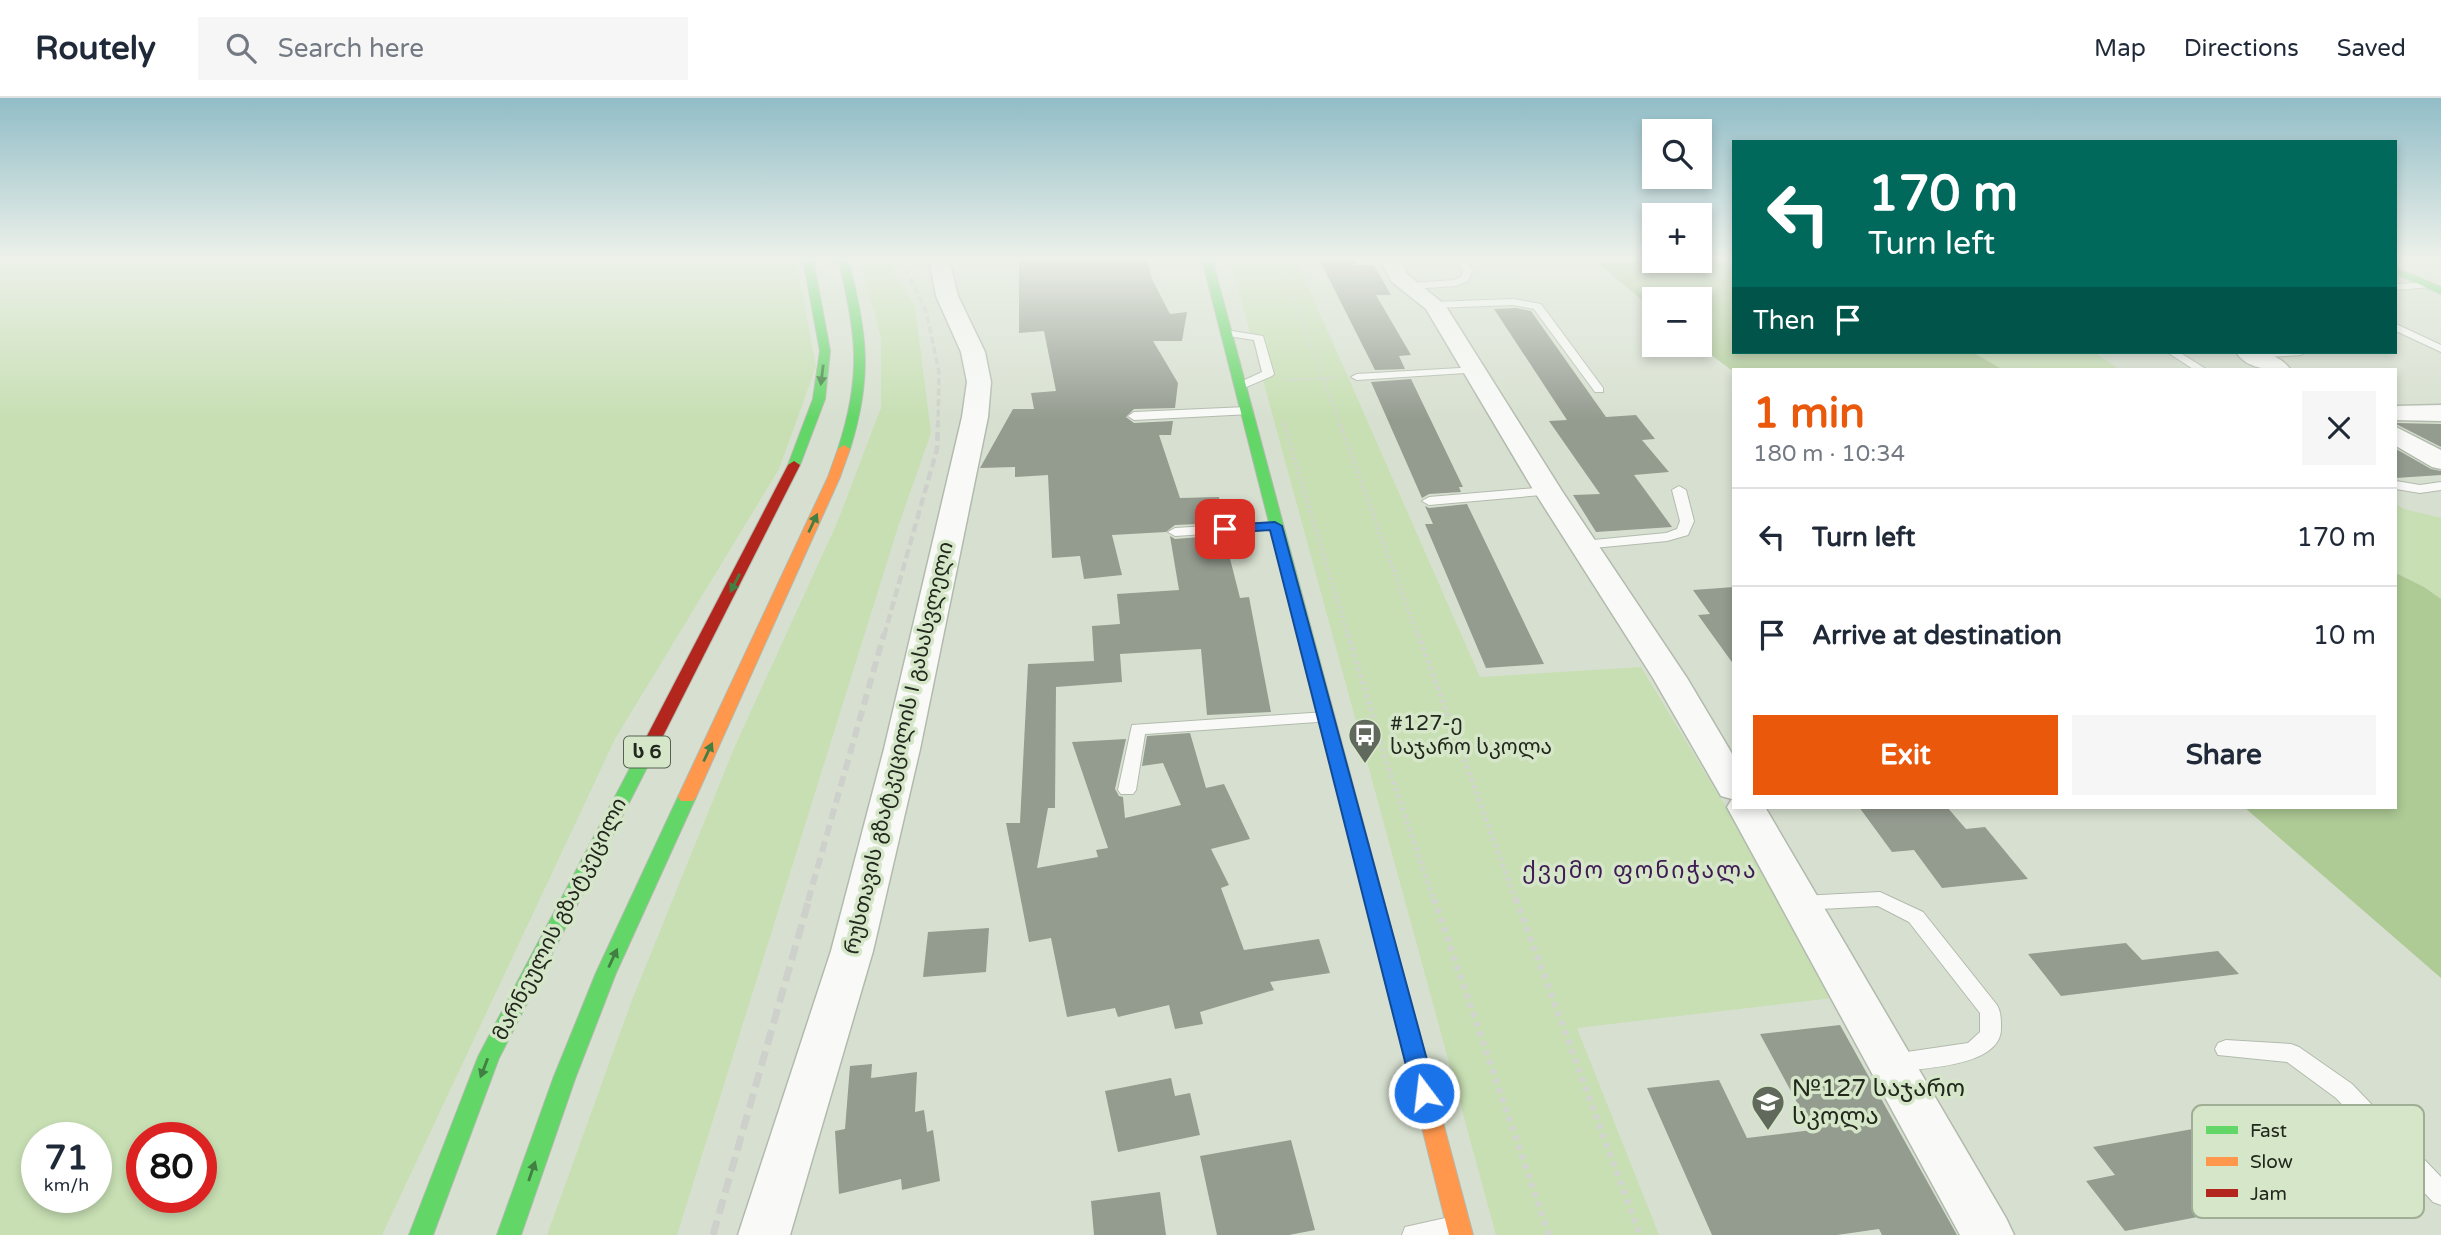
<!DOCTYPE html>
<meta charset="utf-8">
<style>
body{margin:0;font-family:"Varela Round","Noto Sans Georgian",sans-serif;background:#f6f6f7;color:#1f2937;height:100vh;display:flex;flex-direction:column;font-size:26px;white-space:nowrap}
*{box-sizing:border-box;margin:0}
p{font-size:23px;color:#747a83}
.icon{flex:none;width:38px;height:38px;fill:none;stroke:currentColor;stroke-width:2;stroke-linecap:round;stroke-linejoin:round}
.map{position:relative;flex:1;overflow:hidden}
.drawer{position:absolute;left:1732px;top:270px;width:665px;height:441px;display:flex;flex-direction:column;background:#fff;border-radius:0px;box-shadow:0 4px 10px #0003}
.drawer>*{flex:none}
.guide{position:absolute;left:1732px;top:42px;width:665px;height:214px;border-radius:0px;box-shadow:0 4px 10px #0003;background:#00695c;color:#fff;overflow:hidden}
.fabs{position:absolute;left:1642px;top:21px;display:grid;gap:14px}
.fabs a{display:grid;place-items:center;width:70px;height:70px;border-radius:0px;background:#fff;box-shadow:0 4px 10px #0003;font-size:35px}
.speed{position:absolute;left:21px;top:1024px;display:flex;gap:14px;font-size:35px;font-weight:700;text-align:center}
.speed>*{display:grid;place-content:center;width:91px;height:91px;border-radius:50%;background:#fff;box-shadow:0 4px 10px #0003;line-height:1}
.speed small{font-size:18px;font-weight:400}
.speed .limit{border:10px solid #d22;background:#fff;color:#111}
.pin{position:absolute;display:grid;place-items:center;width:60px;height:60px;color:#fff;margin:-30px;border-radius:14px;box-shadow:0 4px 10px #0006}
.me{position:absolute;width:77px;margin:-38px;rotate:345deg;stroke-linejoin:round;filter:drop-shadow(0 0 5px #0008)}
.turn{display:flex;align-items:center;gap:24px;height:147px;padding:0 21px;font-size:32px}
.turn .icon{width:91px;height:91px;stroke-width:2.5}
.turn b{display:block;font-size:49px;line-height:60px}
.then{display:flex;align-items:center;height:66px;padding:0 21px;background:#0003;gap:14px;font-size:26px}
.round{display:grid;place-items:center;flex:none;width:74px;height:74px;border-radius:0px;background:#f6f6f7}
.summary{display:flex;align-items:center;justify-content:space-between;height:119px;padding:0 21px}
h1{font-size:42px;font-weight:800;line-height:52px;color:#ea580c}
.button{display:flex;gap:14px;margin-top:auto;padding:14px 21px}
.button a{flex:1;height:80px;border-radius:0px;background:#ea580c;color:#fff;font-size:28px;font-weight:800;line-height:80px;text-align:center}
.button a+a{background:#f6f6f7;color:#1f2937}
ul{padding:0;list-style:none}
li{display:flex;align-items:center;gap:21px;height:98px;padding:0 21px;border-top:2px solid #e0e1e3}
li div{flex:1}
li b{display:block;font-size:26px}
li em{font-style:normal}
header{display:flex;align-items:center;gap:42px;box-sizing:border-box;height:98px;padding:0 35px;background:#fff;border-bottom:2px solid #e0e1e3}
header strong{font-size:33px}
nav{display:flex;gap:38px;margin-inline-start:auto;font-size:24px}
.search{width:490px;height:63px;background:#f6f6f7;display:flex;align-items:center;gap:18px;box-sizing:border-box;padding:0 24px;border-radius:0px;color:#747a83;font-size:26px}
.map>svg:first-child{display:block}
</style>
<header>
<strong>Routely</strong>
<div class="search"><svg class="icon" aria-label="search" viewBox="0 0 24 24"><circle cx="10" cy="10" r="6"/><path d="M15 15l6 6"/></svg>Search here</div>
<nav><a>Map</a><a>Directions</a><a>Saved</a></nav>
</header>
<div class="map">
<svg width="2441" height="1137" viewBox="0 0 2441 1137">
<rect width="100%" height="100%" fill="#d7e0d0"/>
<!-- green -->
<g fill="#c7dfb3" fill-rule="evenodd">
<path d="M0,161H796L816,269L779,371L615,641L382,1137H0ZM37,1040H96V1099H37ZM142,1040H201V1099H142Z"/>
<polygon points="860,161 887,161 915,209 931,335 898,429 677,1137 547,1137 632,902 735,648 837,425 881,310 881,241"/>
<polygon points="1230,161 1296,161 1480,579 1641,569 1841,899 1577,930 1659,1137 1496,1137"/>
<polygon points="1972,254 2094,254 2119,271 2002,271"/>
<polygon points="2396,406 2404,411 2441,420 2441,501 2424,489 2396,475"/>
</g>
<!-- water -->
<g fill="#aeca95">
<polygon points="1593,161 1734,161 1734,254 1972,254 2002,271 1734,271 1734,274 1698,247 1699,201 1654,201 1654,212"/>
<polygon points="2396,475 2424,489 2441,501 2441,880 2244,709 2396,709"/>
</g>
<!-- building -->
<g fill="#949b8f">
<polygon points="1147,161 1152,181 1170,216 1187,214 1182,243 1153,243 1178,285 1175,310 1134,311 1126,319 1134,325 1173,323 1171,337 1159,337 1180,400 1219,399 1223,425 1175,427 1166,434 1112,437 1122,477 1084,481 1080,458 1052,460 1048,377 1015,379 1015,369 980,370 1013,311 1034,311 1031,295 1056,293 1044,233 1019,235 1019,162"/>
<polygon points="1319,161 1353,161 1356,167 1374,167 1391,197 1376,197 1411,257 1399,258 1405,271 1375,272"/>
<polygon points="1516,210 1531,213 1606,319 1636,317 1655,341 1642,342 1669,374 1634,377 1672,429 1596,434 1573,397 1600,396 1549,323 1567,322 1494,211"/>
<polygon points="1411,281 1463,389 1459,389 1461,394 1429,396 1422,400 1371,284"/>
<polygon points="2396,325 2441,326 2441,349 2396,326"/>
<polygon points="2396,351 2431,371 2441,373 2441,377 2396,380"/>
<polygon points="1467,406 1544,566 1486,570 1425,426 1433,426 1425,408 1429,410"/>
<polygon points="1224,437 1240,500 1249,499 1271,614 1207,617 1201,551 1120,556 1122,584 1056,589 1055,710 1048,710 1037,770 1098,759 1096,752 1108,750 1072,644 1126,641 1115,691 1119,698 1123,699 1125,720 1181,707 1163,665 1142,668 1147,638 1190,635 1206,690 1224,686 1250,741 1211,751 1229,787 1221,790 1244,852 1319,841 1330,875 1270,884 1274,892 1200,914 1203,926 1175,931 1169,907 1118,919 1115,910 1067,919 1051,840 1029,844 1006,725 1020,725 1028,566 1094,563 1092,528 1120,526 1117,496 1179,492 1170,438 1175,441"/>
<polygon points="1734,489 1734,567 1698,517 1710,516 1693,492"/>
<polygon points="1859,709 1947,709 1966,731 1985,729 2028,781 1942,790 1914,752 1892,754"/>
<polygon points="989,830 986,874 923,879 928,834"/>
<polygon points="2126,845 2142,862 2218,853 2239,876 2061,898 2028,856"/>
<polygon points="1840,927 1957,1137 1882,1137 1879,1131 1837,1137 1712,1137 1647,990 1719,982 1747,1040 1812,1032 1760,936"/>
<polygon points="872,966 871,980 917,974 915,1014 924,1012 927,1034 933,1032 940,1083 902,1092 901,1081 839,1096 835,1033 845,1031 850,968"/>
<polygon points="1171,980 1175,998 1190,995 1200,1037 1118,1054 1105,993"/>
<polygon points="2237,1023 2274,1063 2310,1057 2342,1091 2125,1133 2086,1083 2115,1077 2093,1049"/>
<polygon points="1291,1042 1315,1132 1289,1137 1217,1137 1200,1058"/>
<polygon points="1160,1094 1166,1137 1094,1137 1091,1103"/>
</g>
<g fill="none" stroke-linecap="round" stroke-linejoin="round">
<defs>
<g id="lane">
<polygon points="1456,161 1465,161 1473,172 1468,183 1456,188 1410,191 1405,188 1410,185 1454,182 1461,179 1463,172"/>
<polygon points="2427,184 2431,185 2431,189 2396,192 2396,186"/>
<polygon points="1513,201 1541,206 1603,290 1603,294 1595,294 1534,211 1513,207 1434,210 1429,207 1434,204"/>
<polygon points="2396,226 2441,247 2441,254 2396,233"/>
<polygon points="1226,232 1263,238 1274,276 1272,278 1244,290 1236,290 1236,286 1262,274 1254,242 1222,237 1222,233"/>
<polygon points="2167,254 2179,254 2206,271 2193,271"/>
<polygon points="2306,254 2301,257 2253,260 2247,257 2253,254"/>
<polygon points="1477,269 1483,272 1481,274 1357,282 1351,279 1357,276"/>
<polygon points="1247,309 1253,313 1251,316 1134,322 1128,318 1134,314"/>
<polygon points="2396,383 2420,387 2441,384 2441,392 2420,395 2396,391"/>
<polygon points="1679,388 1686,392 1694,423 1688,437 1667,443 1583,451 1576,447 1583,443 1666,435 1677,431 1680,423 1672,392"/>
<polygon points="1548,389 1555,393 1553,396 1429,407 1422,403 1429,399"/>
<polygon points="1275,424 1282,428 1280,431 1175,438 1168,434 1175,430"/>
<polygon points="1326,614 1334,619 1332,623 1145,636 1136,692 1133,696 1121,696 1118,692 1132,627"/>
<path d="M1880,794L1923,814L1997,907C2001,914 2001,921 2001,929C2003,969 1922,970 1893,974L1885,972L1882,965L1885,958L1893,956L1968,945L1980,934V915L1909,824L1878,808L1801,812L1794,810L1791,805L1794,800L1801,798Z"/>
<polygon points="2226,942 2291,946 2299,949 2352,986 2441,1079 2441,1107 2433,1104 2336,1000 2287,964 2218,957 2215,951 2218,945"/>
<polygon points="1450,1119 1459,1123 1462,1131 1460,1137 1402,1137 1405,1129"/>
</g>
<g id="street">
<polygon points="929,161 949,161 958,198 985,254 991,284 988,319 920,651 873,853 790,1137 738,1137 831,853 884,651 962,319 967,284 961,254 936,198"/>
<polygon points="1379,161 1399,161 1407,176 1445,207 1562,393 1687,580 1734,659 1734,709 1765,709 2006,1120 2014,1137 1960,1137 1727,709 1732,701 1721,698 1653,580 1534,393 1426,211 1392,184"/>
<path d="M2236,254C2255,254 2277,253 2290,271C2271,272 2247,272 2236,254Z"/>
<polygon points="2441,307 2441,323 2396,322 2396,308"/>
<polygon points="2396,329 2441,352 2441,371 2432,369 2396,348"/>
</g>
<g id="fast">
<polygon points="803,161 813,161 830,253 825,301 800,367 794,371 788,367 813,301 820,253"/>
<path d="M838,161H848C867,235 873,277 850,351L844,355L838,351C862,278 857,235 838,161Z"/>
<polygon points="1202,161 1212,161 1369,747 1367,752 1353,752 1351,747"/>
<polygon points="2396,170 2441,189 2441,196 2396,176"/>
<polygon points="655,632 663,638 499,960 433,1137 409,1137 478,959 647,638"/>
<polygon points="687,693 693,695 696,699 616,875 575,981 521,1137 497,1137 553,981 596,875 678,699 681,695"/>
</g>
<g id="slow">
<polygon points="844,347 850,351 840,379 696,699 693,703 681,703 678,699 828,379 838,351"/>
<polygon points="1360,740 1367,742 1369,747 1473,1137 1449,1137 1351,747 1353,742"/>
</g>
<polygon id="jam" points="794,363 800,367 663,638 655,644 649,642 647,638 788,367"/>
</defs>
<!-- lane casing -->
<use href="#lane" stroke="#b2baad" stroke-width="2"/>
<!-- street casing -->
<use href="#street" stroke="#b2baad" stroke-width="3"/>
<!-- fast casing -->
<use href="#fast" stroke="#b2baad" stroke-width="2"/>
<!-- slow casing -->
<use href="#slow" stroke="#b2baad" stroke-width="2"/>
<!-- jam casing -->
<use href="#jam" stroke="#b2baad" stroke-width="2"/>
<!-- path-far3 -->
<g stroke="#d2d4d0" stroke-width="2.5" stroke-dasharray="2.5 2.5" stroke-linecap="butt">
<polyline points="1279,161 1341,328"/>
<polyline points="1284,282 1338,280"/>
<polyline points="1283,323 1285,328"/>
</g>
<!-- path-far2 -->
<g stroke="#d2d4d0" stroke-width="3.5" stroke-dasharray="2.5 2.5" stroke-linecap="butt">
<polyline points="1284,326 1348,538"/>
<polyline points="1340,326 1418,538"/>
</g>
<!-- path-far1 -->
<g stroke="#d2d4d0" stroke-width="4.5" stroke-dasharray="3.5 3.5" stroke-linecap="butt">
<polyline points="1348,536 1387,665 1434,803"/>
<polyline points="1418,536 1516,803"/>
</g>
<!-- path -->
<g stroke="#d2d4d0" stroke-width="6" stroke-dasharray="5 5" stroke-linecap="butt">
<polyline points="1434,801 1549,1137"/>
<polyline points="1516,801 1640,1137"/>
</g>
<!-- lane -->
<use href="#lane" fill="#f9faf8" fill-rule="evenodd"/>
<!-- street -->
<use href="#street" fill="#f9faf8" fill-rule="evenodd"/>
<!-- fast -->
<use href="#fast" fill="#63d668" fill-rule="evenodd"/>
<!-- slow -->
<use href="#slow" fill="#ff974d" fill-rule="evenodd"/>
<!-- jam -->
<use href="#jam" fill="#b3261e" fill-rule="evenodd"/>
<!-- rail-far3 -->
<polyline stroke="#cdd0cb" stroke-width="3.5" stroke-dasharray="7 3.5" stroke-linecap="butt" points="901,161 926,213 939,274 938,328"/>
<!-- rail-far2 -->
<polyline stroke="#cdd0cb" stroke-width="4.5" stroke-dasharray="9 4.5" stroke-linecap="butt" points="884,538 937,351 938,326"/>
<!-- rail-far1 -->
<polyline stroke="#cdd0cb" stroke-width="6" stroke-dasharray="11 6" stroke-linecap="butt" points="808,803 884,536"/>
<!-- rail -->
<polyline stroke="#cdd0cb" stroke-width="7" stroke-dasharray="15 7" stroke-linecap="butt" points="713,1137 809,801"/>
</g>
<!-- one-way arrows -->
<defs><path id="oneway-solid" d="M-6-.8H1V-3.2L6.5 0L1 3.2V.8H-6Z" transform="scale(1.75)"/></defs>
<g fill="#427f42">
<use href="#oneway-solid" transform="translate(822 277) rotate(97)"/>
<use href="#oneway-solid" transform="translate(813 425) rotate(-65)"/>
<use href="#oneway-solid" transform="translate(735 485) rotate(117)"/>
<use href="#oneway-solid" transform="translate(708 654) rotate(-65)"/>
<use href="#oneway-solid" transform="translate(613 860) rotate(-65)"/>
<use href="#oneway-solid" transform="translate(484 970) rotate(111)"/>
<use href="#oneway-solid" transform="translate(532 1073) rotate(-71)"/>
</g>
<!-- sky -->
<linearGradient id="sky" x2="0" y2="1"><stop stop-color="#91bdc7"/><stop offset="0.5" stop-color="#edf1ea"/><stop offset="1" stop-color="#edf1ea" stop-opacity="0"/></linearGradient>
<rect width="2441" height="321" fill="url(#sky)"/>
<!-- route -->
<polygon fill="#1a73e8" stroke="#114b97" stroke-width="2" points="1275,424 1282,428 1436,995 1432,1002 1424,1005 1416,1002 1413,995 1270,432 1225,435 1218,431 1225,427"/>
<!-- icons -->
<defs>
<symbol id="bus-pin" viewBox="-11 -11 22 30"><path d="M0 17L-7.5 6A9.5 9.5 0 1 1 7.5 6Z" fill="#61685c" stroke="#d6e7c9"/><path d="M-5-6H5V4H4V6H2V4H-2V6H-4V4H-5ZM-3.5-4V0h7V-4ZM-3.5 1.2v1.5H-2V1.2ZM2 1.2v1.5H3.5V1.2Z" fill="#fff"/></symbol>
<symbol id="school-pin" viewBox="-11 -11 22 30"><path d="M0 17L-7.5 6A9.5 9.5 0 1 1 7.5 6Z" fill="#61685c" stroke="#d6e7c9"/><path d="M0-5L7-2L0 1L-7-2ZM-4 1L0 2.5L4 1V4Q0 6-4 4Z" fill="#fff"/></symbol>
</defs>
<g fill-rule="evenodd">
<use href="#bus-pin" x="1346" y="618" width="38" height="52"/>
<use href="#school-pin" x="1749" y="985" width="38" height="52"/>
</g>
<g text-anchor="middle" dominant-baseline="central" stroke-width="7" stroke-linejoin="round" paint-order="stroke">
<!-- shield labels -->
<rect fill="#d6e7c9" stroke="#586151" stroke-width="2" x="624" y="638.5" width="46" height="31" rx="5"/>
<g font-size="19" font-weight="bold" fill="#22281d">
<text x="647" y="654">ს 6</text>
</g>
<!-- poi labels -->
<g font-size="21" fill="#22281d" stroke="#d6e7c9" text-anchor="start">
<text x="1390" y="625">#127-ე<tspan x="1390" dy="24">საჯარო სკოლა</tspan></text>
</g>
<!-- street labels -->
<g font-size="21" fill="#22281d" stroke="#d6e7c9">
<text transform="translate(899 650) rotate(-77)">რუსთავის გზატკეცილის I გასასვლელი</text>
<text transform="translate(560 821) rotate(-63)">მარნეულის გზატკეცილი</text>
</g>
<!-- neighbourhood labels -->
<g font-size="23" letter-spacing="2" fill="#3e1b52" stroke="#d6e7c9">
<text x="1640" y="773">ქვემო ფონიჭალა</text>
</g>
<!-- near-poi labels -->
<g font-size="24" fill="#22281d" stroke="#d6e7c9" text-anchor="start">
<text x="1792" y="990">№127 საჯარო<tspan x="1792" dy="28">სკოლა</tspan></text>
</g>
</g>
<!-- legend -->
<rect x="2192" y="1007" width="232" height="113" rx="10" fill="#d6e7c9" stroke="#a0ae95" stroke-width="2"/>
<rect x="2206" y="1028" width="32" height="8" fill="#63d668"/>
<rect x="2206" y="1059" width="32" height="9" fill="#ff974d"/>
<rect x="2206" y="1091" width="32" height="8" fill="#b3261e"/>
<g font-size="19" fill="#22281d">
<text x="2250" y="1039">Fast</text>
<text x="2250" y="1070">Slow</text>
<text x="2250" y="1102">Jam</text>
</g>
</svg>
<div class="fabs">
<a><svg class="icon" aria-label="search" viewBox="0 0 24 24"><circle cx="10" cy="10" r="6"/><path d="M15 15l6 6"/></svg></a>
<a>+</a>
<a>−</a>
</div>
<div class="speed"><div>71<small>km/h</small></div><div class="limit">80</div></div>
<div class="pin" style="left:1225px;top:431px;background:#d93025"><svg class="icon" aria-label="arrive" viewBox="0 0 24 24"><path d="M6 21V4h12l-3 4 3 4H6"/></svg></div>
<svg class="me" style="left:1424px;top:995px" viewBox="-20 -20 40 40"><circle r="17" fill="#1a73e8" stroke="#fff" stroke-width="3"/><path d="M0-11L8 9 0 5-8 9z" fill="#fff"/></svg>
<div class="guide">
<div class="turn"><svg class="icon" aria-label="left" viewBox="0 0 24 24"><path d="M17 20v-9H6M10 6l-5 5 5 5"/></svg><div><b>170 m</b>Turn left</div></div>
<div class="then">Then<svg class="icon" aria-label="arrive" viewBox="0 0 24 24"><path d="M6 21V4h12l-3 4 3 4H6"/></svg></div>
</div>
<section class="drawer">
<div class="summary"><div><h1>1 min</h1><p>180 m · 10:34</p></div><a class="round"><svg class="icon" aria-label="close" viewBox="0 0 24 24"><path d="M6 6l12 12M18 6L6 18"/></svg></a></div>
<ul>
<li><svg class="icon" aria-label="left" viewBox="0 0 24 24"><path d="M17 20v-9H6M10 6l-5 5 5 5"/></svg><div><b>Turn left</b></div><em>170 m</em></li>
<li><svg class="icon" aria-label="arrive" viewBox="0 0 24 24"><path d="M6 21V4h12l-3 4 3 4H6"/></svg><div><b>Arrive at destination</b></div><em>10 m</em></li>
</ul>
<div class="button"><a>Exit</a><a>Share</a></div>
</section>
</div>
